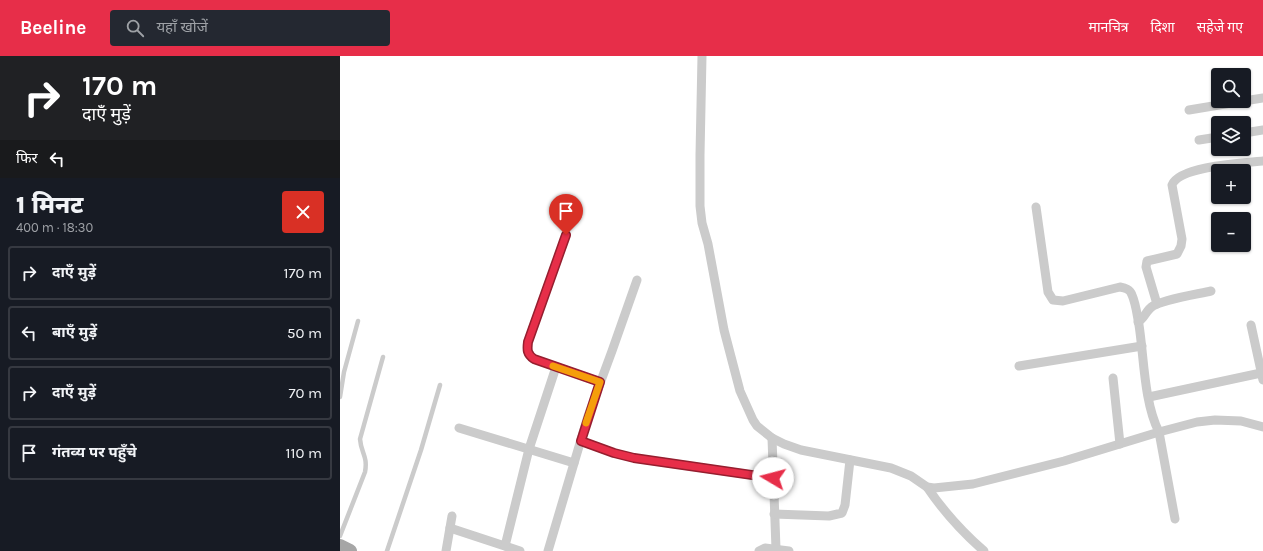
<!DOCTYPE html>
<html lang="hi">
<meta charset="utf-8">
<style>
body{margin:0;font-family:Karla,"Noto Sans Devanagari",sans-serif;background:#242831;color:#f1f3f6;height:100vh;display:flex;flex-direction:column;font-size:15px;white-space:nowrap}
*{box-sizing:border-box;margin:0}
p{font-size:13px;color:#9ea1a6}
.icon{flex:none;width:22px;height:22px;fill:none;stroke:currentColor;stroke-width:2;stroke-linecap:round;stroke-linejoin:round}
.map{position:relative;flex:1;overflow:hidden}
.panel{display:flex;flex-direction:column;background:#171b24;width:340px}
.panel>*{flex:none}
.banner{background:#202124;color:#fff;overflow:hidden}
.tools{position:absolute;left:871px;top:12px;display:grid;gap:8px}
.tools a{display:grid;place-items:center;width:40px;height:40px;border-radius:4px;background:#171b24;box-shadow:0 1px 3px #0004;font-size:20px}
.pin{position:absolute;display:grid;place-items:center;width:34px;height:34px;color:#fff;margin:-41px -17px;border-radius:50% 50% 50% 0;rotate:-45deg;box-shadow:0 0 4px #0007}
.pin .icon{rotate:45deg}
.me{position:absolute;width:44px;margin:-22px;rotate:278deg;stroke-linejoin:round;filter:drop-shadow(0 0 3px #0008)}
.turn{display:flex;align-items:center;gap:14px;height:84px;padding:0 16px;font-size:18px}
.turn .icon{width:52px;height:52px;stroke-width:2.5}
.turn b{display:block;font-size:28px;line-height:34px}
.then{display:flex;align-items:center;height:38px;padding:0 16px;background:#0003;gap:8px;font-size:15px}
.round{display:grid;place-items:center;flex:none;width:42px;height:42px;border-radius:4px;background:#242831}
.overview{display:flex;align-items:center;justify-content:space-between;height:68px;padding:0 16px}
h1{font-size:24px;font-weight:800;line-height:30px}
ul{padding:0;list-style:none}
li{display:flex;align-items:center;gap:12px;height:54px;margin:0 8px 6px;padding:0 8px;border:2px solid #363941;border-radius:4px}
li div{flex:1}
li b{display:block;font-size:15px}
li em{font-style:normal}
header{display:flex;align-items:center;gap:24px;box-sizing:border-box;height:56px;padding:0 20px;background:#e72e49;color:#fff}
header strong{font-size:19px}
nav{display:flex;gap:22px;margin-inline-start:auto;font-size:14px}
.search{width:280px;height:36px;background:#242831;display:flex;align-items:center;gap:10px;box-sizing:border-box;padding:0 14px;border-radius:4px;color:#9ea1a6;font-size:15px}
main{display:flex;flex:1;min-height:0}
.map>svg:first-child{display:block}
</style>
<header>
<strong>Beeline</strong>
<div class="search"><svg class="icon" aria-label="search" viewBox="0 0 24 24"><circle cx="10" cy="10" r="6"/><path d="M15 15l6 6"/></svg>यहाँ खोजें</div>
<nav><a>मानचित्र</a><a>दिशा</a><a>सहेजे गए</a></nav>
</header>
<main>
<section class="panel">
<div class="banner">
<div class="turn"><svg class="icon" aria-label="right" viewBox="0 0 24 24"><path d="M7 20v-9h11M14 6l5 5-5 5"/></svg><div><b>170 m</b>दाएँ मुड़ें</div></div>
<div class="then">फिर<svg class="icon" aria-label="left" viewBox="0 0 24 24"><path d="M17 20v-9H6M10 6l-5 5 5 5"/></svg></div>
</div>
<div class="overview"><div><h1>1 मिनट</h1><p>400 m · 18:30</p></div><a class="round" style="background:#d93025;color:#fff"><svg class="icon" aria-label="close" viewBox="0 0 24 24"><path d="M6 6l12 12M18 6L6 18"/></svg></a></div>
<ul>
<li><svg class="icon" aria-label="right" viewBox="0 0 24 24"><path d="M7 20v-9h11M14 6l5 5-5 5"/></svg><div><b>दाएँ मुड़ें</b></div><em>170 m</em></li>
<li><svg class="icon" aria-label="left" viewBox="0 0 24 24"><path d="M17 20v-9H6M10 6l-5 5 5 5"/></svg><div><b>बाएँ मुड़ें</b></div><em>50 m</em></li>
<li><svg class="icon" aria-label="right" viewBox="0 0 24 24"><path d="M7 20v-9h11M14 6l5 5-5 5"/></svg><div><b>दाएँ मुड़ें</b></div><em>70 m</em></li>
<li><svg class="icon" aria-label="arrive" viewBox="0 0 24 24"><path d="M6 21V4h12l-3 4 3 4H6"/></svg><div><b>गंतव्य पर पहुँचे</b></div><em>110 m</em></li>
</ul>
</section>
<div class="map">
<svg width="923" height="495" viewBox="0 0 923 495">
<rect width="100%" height="100%" fill="#fff"/>
<g fill="none" stroke-linecap="round" stroke-linejoin="round">
<!-- lane -->
<g stroke="#cbcbcb" stroke-width="4.5">
<polyline points="0,341 4,316 18,265"/>
<path d="M0,480L25,416C28,400 21,397 20,383L43,301"/>
<polyline points="47,495 81,394 100,329"/>
</g>
<!-- street -->
<g stroke="#cbcbcb" stroke-width="9">
<polyline points="362,0 360,99 360,150 362,167 368,188 384,274 400,335 413,364 417,370 432,382 444,388 461,394 551,412 571,420 587,431 594,432 633,428 724,405 819,376 857,366 875,364 901,365 923,371"/>
<polyline points="904,45 923,42"/>
<polyline points="849,54 903,45"/>
<polyline points="904,77 923,74"/>
<polyline points="859,84 878,81"/>
<path d="M696,151L708,236L713,244L723,245L780,231C785,232 790,233 792,239C796,248 797,259 799,269C804,301 804,347 819,376L835,463"/>
<path d="M226,179L188,286C187,294 187,298 194,303L260,326"/>
<path d="M817,248L806,211L807,205L837,198L841,190L842,183L832,129C839,110 903,107 923,105"/>
<path d="M798,266C805,262 806,254 813,250C822,244 858,238 871,235"/>
<polyline points="911,269 923,324"/>
<polyline points="679,310 802,290"/>
<polyline points="773,322 780,388"/>
<polyline points="809,341 921,317"/>
<polyline points="119,372 234,407"/>
<polyline points="432,382 436,493"/>
<polyline points="241,385 274,397 294,402 433,422"/>
<path d="M587,431C604,456 621,475 644,495"/>
<polyline points="434,458 489,460 502,457 505,449 510,404"/>
<polyline points="110,472 180,495"/>
<polyline points="165,490 189,393 216,311"/>
<polyline points="106,495 112,460"/>
<polyline points="208,495 248,360 272,295 297,224"/>
<polyline points="419,495 425,492 449,495"/>
</g>
<!-- primary -->
<polyline stroke="#a6a6a6" stroke-width="14" points="0,490 10,495"/>
</g>
<g fill="none" stroke-linecap="round" stroke-linejoin="round">
<defs>
<path id="route" d="M226,179L188,286C187,294 187,298 194,303L260,326L241,385L274,397L294,402L433,422"/>
</defs>
<!-- route casing -->
<use href="#route" stroke="#961e2f" stroke-width="10"/>
<!-- route -->
<use href="#route" stroke="#e72e49" stroke-width="7"/>
<!-- slow -->
<polyline stroke="#f59e0b" stroke-width="7" points="213,310 260,326 246,367"/>
</g>
</svg>
<div class="tools">
<a><svg class="icon" aria-label="search" viewBox="0 0 24 24"><circle cx="10" cy="10" r="6"/><path d="M15 15l6 6"/></svg></a>
<a><svg class="icon" aria-label="layers" viewBox="0 0 24 24"><path d="M12 4l9 5-9 5-9-5zM3 14l9 5 9-5"/></svg></a>
<a>+</a>
<a>−</a>
</div>
<div class="pin" style="left:226px;top:179px;background:#d93025"><svg class="icon" aria-label="arrive" viewBox="0 0 24 24"><path d="M6 21V4h12l-3 4 3 4H6"/></svg></div>
<svg class="me" style="left:433px;top:422px" viewBox="-20 -20 40 40"><circle r="19" fill="#fff"/><path d="M0-13L10 11 0 6-10 11z" fill="#e72e49"/></svg>
</div>
</main>
